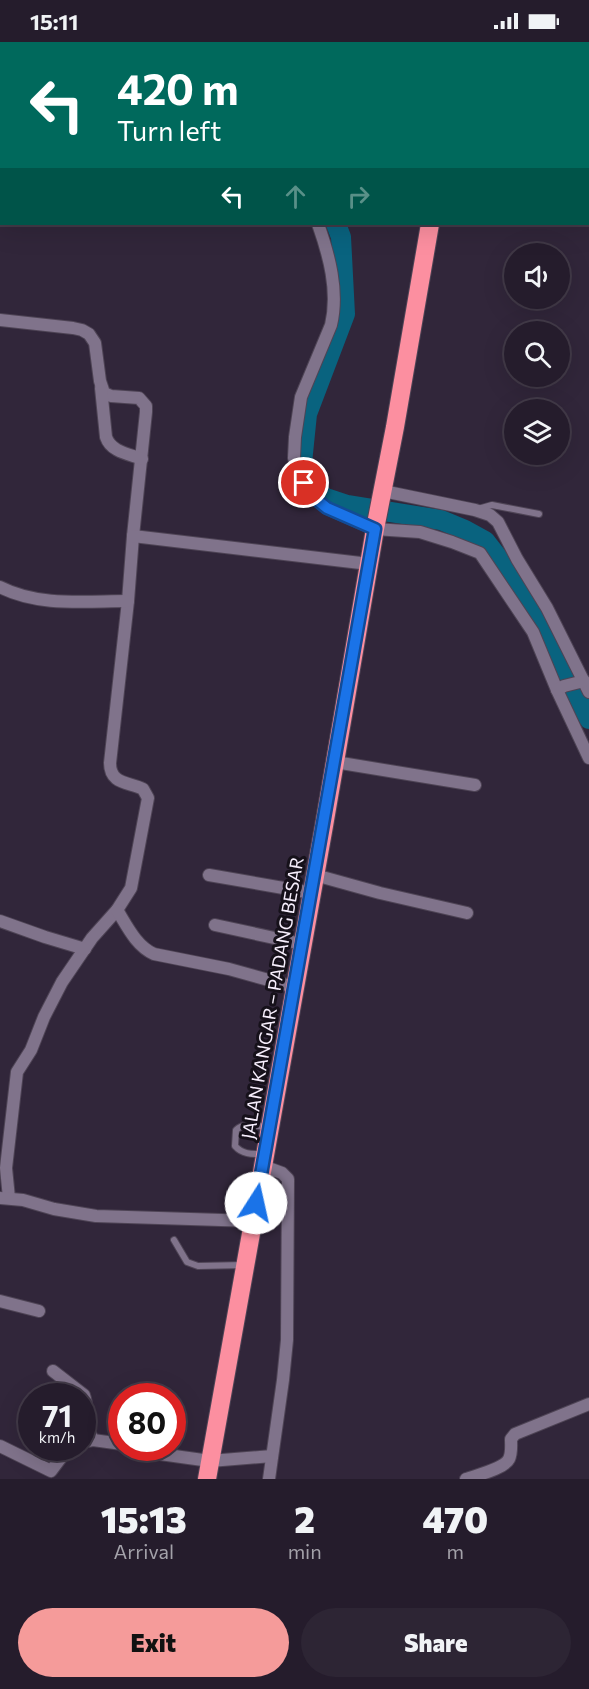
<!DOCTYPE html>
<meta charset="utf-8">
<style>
body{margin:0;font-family:Commissioner,sans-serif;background:#2d2534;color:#f1f3f6;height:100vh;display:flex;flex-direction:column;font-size:22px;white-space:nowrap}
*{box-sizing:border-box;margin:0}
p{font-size:20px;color:#a3a1a9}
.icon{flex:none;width:33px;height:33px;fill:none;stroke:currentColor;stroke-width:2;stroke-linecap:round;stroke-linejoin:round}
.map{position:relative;height:1437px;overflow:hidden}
.sheet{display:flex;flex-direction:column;background:#251c2c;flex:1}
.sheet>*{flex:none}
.banner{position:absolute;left:0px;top:0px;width:590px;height:183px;box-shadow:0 6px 24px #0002,0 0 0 2px #423a48;background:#00695c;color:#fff;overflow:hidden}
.controls{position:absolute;left:504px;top:201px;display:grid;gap:12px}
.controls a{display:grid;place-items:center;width:66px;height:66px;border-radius:50%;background:#251c2c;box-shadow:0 6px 24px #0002,0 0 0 2px #423a48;font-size:30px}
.speed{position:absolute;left:18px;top:1341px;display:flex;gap:12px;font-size:30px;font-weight:700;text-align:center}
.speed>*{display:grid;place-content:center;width:78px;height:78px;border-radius:50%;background:#251c2c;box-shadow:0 6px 24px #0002,0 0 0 2px #423a48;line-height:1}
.speed small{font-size:15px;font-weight:400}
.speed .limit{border:9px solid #d22;background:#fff;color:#111}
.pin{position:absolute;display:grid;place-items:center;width:51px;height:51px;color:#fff;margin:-26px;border:3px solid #fff;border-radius:50%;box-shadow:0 2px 6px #0007}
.me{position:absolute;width:66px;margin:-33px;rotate:10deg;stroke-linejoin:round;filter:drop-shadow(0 0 4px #0008)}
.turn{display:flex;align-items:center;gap:21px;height:126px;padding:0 18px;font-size:27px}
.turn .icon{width:78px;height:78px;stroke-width:2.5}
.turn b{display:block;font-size:42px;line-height:51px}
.lanes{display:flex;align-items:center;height:57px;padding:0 18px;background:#0003;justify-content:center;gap:30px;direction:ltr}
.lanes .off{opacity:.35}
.eta{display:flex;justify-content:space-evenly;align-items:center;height:102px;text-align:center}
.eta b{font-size:36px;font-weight:800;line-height:42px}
.primary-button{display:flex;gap:12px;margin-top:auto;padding:12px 18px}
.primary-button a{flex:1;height:69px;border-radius:36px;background:#f59b9a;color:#111;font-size:24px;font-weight:800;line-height:69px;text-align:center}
.primary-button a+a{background:#2d2534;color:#f1f3f6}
.status{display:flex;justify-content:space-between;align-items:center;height:42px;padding:0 30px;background:#251c2c;direction:ltr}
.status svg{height:16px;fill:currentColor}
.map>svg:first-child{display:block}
</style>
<div class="status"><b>15:11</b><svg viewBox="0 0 49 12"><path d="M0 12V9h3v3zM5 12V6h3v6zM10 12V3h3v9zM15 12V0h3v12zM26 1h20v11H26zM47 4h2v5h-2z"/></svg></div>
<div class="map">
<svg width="589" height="1437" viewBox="0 0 589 1437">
<rect width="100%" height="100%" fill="#31263a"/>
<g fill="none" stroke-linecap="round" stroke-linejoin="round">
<!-- river -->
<g stroke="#09637f" stroke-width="20">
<polyline points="295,2 295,0"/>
<polyline points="336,182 341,195 345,272 307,372 302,421 323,455 347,463 441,478 465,488 485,499 520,544 589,677"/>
</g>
<defs>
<g id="lane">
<polyline points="478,467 492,463 539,472"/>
<path d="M264,1112C253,1112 243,1113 235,1104L236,1088C244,1080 256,1084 267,1085"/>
<polyline points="174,1198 187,1220 198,1224 244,1223"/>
</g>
<g id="street">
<polyline points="283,2 283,0"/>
<polyline points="588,92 589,92"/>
<path d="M318,182C329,213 339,249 331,283L301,355L295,395L294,416L297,427L304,441L316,457L327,466L375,487L420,490L452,500L480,511L533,590L557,648L589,716"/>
<path d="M0,278L73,286L82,288L89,292L95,301L100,339L104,351L111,354L139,356L146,364V370L133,494L128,559L110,721C110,742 128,740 143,747L148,756L131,846L117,868L92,896L62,940L44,975L31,1008L17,1030L6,1126L9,1156"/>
<path d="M101,346L106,395C111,410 129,412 142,417"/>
<polyline points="383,449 475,468 490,473 498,480 517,517 547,566 589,650"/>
<polyline points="133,494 369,522"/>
<path d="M0,545C39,565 86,559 128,559"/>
<polyline points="557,648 564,644 584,639"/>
<polyline points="335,720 475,743"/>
<polyline points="209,833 312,851"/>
<polyline points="315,833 380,851 467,871"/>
<path d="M117,868C127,884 136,904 154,912L229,927L294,945"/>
<polyline points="0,879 45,895 85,907"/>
<polyline points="215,883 302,902"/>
<polyline points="263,1124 282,1131 288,1137 287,1298 283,1338 269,1437"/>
<polyline points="0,1156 23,1158 54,1167 96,1174 253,1179"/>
<polyline points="0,1259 39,1269"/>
<path d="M53,1329L84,1353C89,1367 85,1385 93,1398"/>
<polyline points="82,1400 93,1398 122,1402"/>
<polyline points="0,1404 51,1429 63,1413 71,1406"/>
<polyline points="137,1406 160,1412 210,1419 272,1414"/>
<path d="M466,1437C477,1433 504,1427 509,1417C512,1411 511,1404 511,1397L515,1392L589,1362"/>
</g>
<g id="highway">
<polyline points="465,2 465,0"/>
<polyline points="207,1437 324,784 375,487 395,385 430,182"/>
</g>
</defs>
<!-- lane casing -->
<use href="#lane" stroke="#4e4455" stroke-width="8"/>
<!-- street casing -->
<use href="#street" stroke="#4e4455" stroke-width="14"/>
<!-- highway casing -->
<use href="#highway" stroke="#4e4455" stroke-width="20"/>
<!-- lane -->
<use href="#lane" stroke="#80738b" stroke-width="6"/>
<!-- street -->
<use href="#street" stroke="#80738b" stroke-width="12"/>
<!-- highway -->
<use href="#highway" stroke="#fc8fa0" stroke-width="18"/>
</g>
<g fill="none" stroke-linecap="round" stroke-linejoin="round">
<defs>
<polyline id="route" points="256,1161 375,487 327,466 316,457 304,441"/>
</defs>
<!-- route casing -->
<use href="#route" stroke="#114b97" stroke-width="15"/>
<!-- route -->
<use href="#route" stroke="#1a73e8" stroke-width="10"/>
</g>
<g text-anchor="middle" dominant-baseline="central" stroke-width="6" stroke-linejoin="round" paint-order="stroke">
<!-- street labels -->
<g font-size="18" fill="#f7effd" stroke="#16111a">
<text transform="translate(272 956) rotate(-80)">JALAN KANGAR – PADANG BESAR</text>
</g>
</g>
</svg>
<div class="controls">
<a><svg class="icon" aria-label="sound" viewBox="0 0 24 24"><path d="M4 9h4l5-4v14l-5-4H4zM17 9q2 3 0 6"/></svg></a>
<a><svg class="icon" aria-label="search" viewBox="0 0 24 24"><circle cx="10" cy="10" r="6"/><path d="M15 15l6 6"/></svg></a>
<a><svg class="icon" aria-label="layers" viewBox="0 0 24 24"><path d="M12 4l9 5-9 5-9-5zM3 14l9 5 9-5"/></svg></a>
</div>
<div class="speed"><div>71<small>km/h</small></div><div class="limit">80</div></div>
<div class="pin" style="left:304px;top:441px;background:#d93025"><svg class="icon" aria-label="arrive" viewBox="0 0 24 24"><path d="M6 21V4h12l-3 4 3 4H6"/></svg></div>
<svg class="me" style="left:256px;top:1161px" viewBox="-20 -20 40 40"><circle r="19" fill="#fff"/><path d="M0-13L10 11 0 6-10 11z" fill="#1a73e8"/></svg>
<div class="banner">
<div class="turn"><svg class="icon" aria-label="left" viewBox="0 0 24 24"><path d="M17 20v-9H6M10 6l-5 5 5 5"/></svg><div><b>420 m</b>Turn left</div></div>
<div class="lanes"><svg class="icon" aria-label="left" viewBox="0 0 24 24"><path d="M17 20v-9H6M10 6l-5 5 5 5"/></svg><svg class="icon off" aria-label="ahead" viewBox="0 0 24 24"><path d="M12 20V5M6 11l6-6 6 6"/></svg><svg class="icon off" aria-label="right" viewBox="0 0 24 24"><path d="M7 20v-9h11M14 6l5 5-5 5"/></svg></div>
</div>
</div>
<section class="sheet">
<div class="eta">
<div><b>15:13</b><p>Arrival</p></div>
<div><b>2</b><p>min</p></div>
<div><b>470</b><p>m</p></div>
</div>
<div class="primary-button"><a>Exit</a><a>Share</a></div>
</section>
